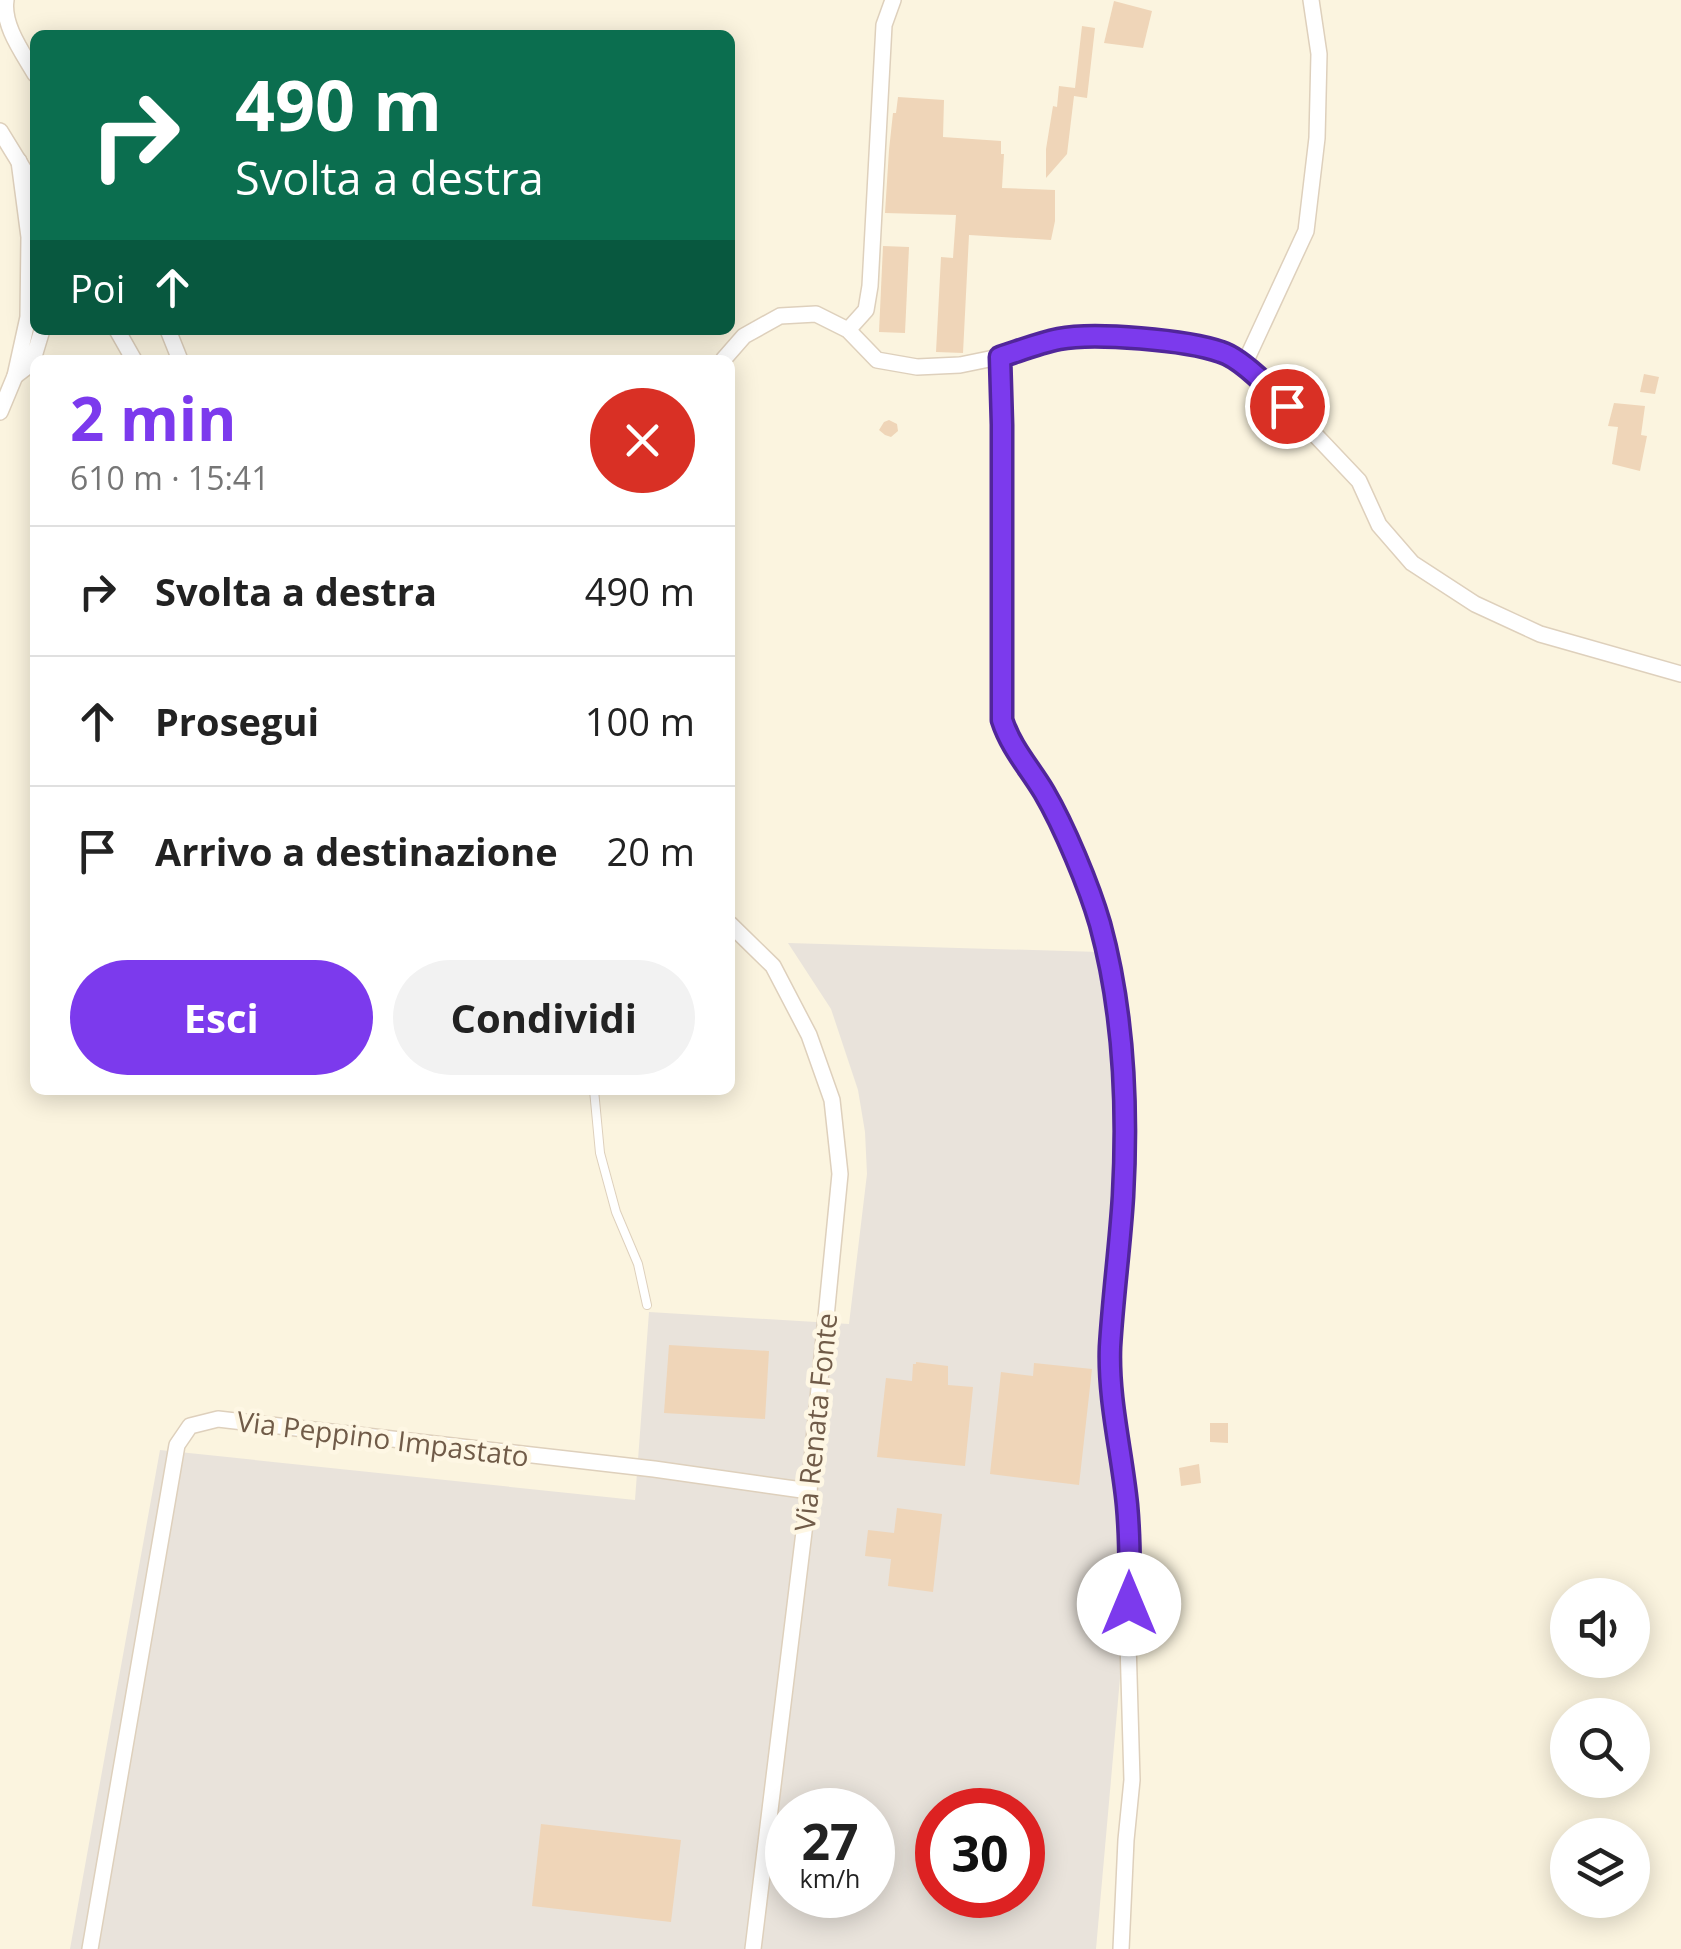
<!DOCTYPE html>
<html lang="it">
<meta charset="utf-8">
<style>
body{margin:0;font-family:"Open Sans",sans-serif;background:#f2f2f2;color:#222;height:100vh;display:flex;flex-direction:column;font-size:38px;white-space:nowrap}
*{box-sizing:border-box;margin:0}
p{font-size:32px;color:#767676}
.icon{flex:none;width:55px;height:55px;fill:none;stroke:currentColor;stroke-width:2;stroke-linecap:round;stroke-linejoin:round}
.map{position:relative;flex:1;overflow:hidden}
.sheet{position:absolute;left:30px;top:355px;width:705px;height:740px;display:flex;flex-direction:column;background:#fff;border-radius:15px;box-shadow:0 5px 25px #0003}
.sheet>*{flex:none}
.hud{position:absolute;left:30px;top:30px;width:705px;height:305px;border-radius:15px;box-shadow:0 5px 25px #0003;background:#0b6e4f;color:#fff;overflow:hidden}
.controls{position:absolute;left:1550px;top:1578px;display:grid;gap:20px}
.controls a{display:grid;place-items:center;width:100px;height:100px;border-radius:50%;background:#fff;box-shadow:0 5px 25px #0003;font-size:50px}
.speed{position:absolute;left:765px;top:1788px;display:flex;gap:20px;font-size:50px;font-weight:700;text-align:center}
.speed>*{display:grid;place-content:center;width:130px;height:130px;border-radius:50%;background:#fff;box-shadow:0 5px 25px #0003;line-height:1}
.speed small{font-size:25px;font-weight:400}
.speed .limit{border:15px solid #d22;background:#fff;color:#111}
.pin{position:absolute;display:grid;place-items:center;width:85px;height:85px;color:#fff;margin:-42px;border:5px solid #fff;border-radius:50%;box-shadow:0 2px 10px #0007}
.me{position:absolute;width:110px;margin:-55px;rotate:0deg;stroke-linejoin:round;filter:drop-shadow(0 0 8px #0008)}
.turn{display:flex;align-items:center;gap:35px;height:210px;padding:0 40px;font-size:45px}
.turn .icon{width:130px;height:130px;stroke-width:2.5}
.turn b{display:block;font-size:70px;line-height:85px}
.then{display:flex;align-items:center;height:95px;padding:0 40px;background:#0003;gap:20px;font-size:38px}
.round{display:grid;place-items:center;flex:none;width:105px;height:105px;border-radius:52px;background:#f2f2f2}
.summary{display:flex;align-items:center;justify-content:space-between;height:170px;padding:0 40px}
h1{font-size:60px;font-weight:700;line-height:75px;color:#7c3aed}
.action{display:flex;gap:20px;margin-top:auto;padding:20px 40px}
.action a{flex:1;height:115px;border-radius:60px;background:#7c3aed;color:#fff;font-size:40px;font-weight:700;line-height:115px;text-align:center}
.action a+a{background:#f2f2f2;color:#222}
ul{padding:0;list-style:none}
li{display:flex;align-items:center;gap:30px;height:130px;padding:0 40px;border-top:2px solid #e0e0e0}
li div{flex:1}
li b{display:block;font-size:38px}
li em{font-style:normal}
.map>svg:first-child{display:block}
</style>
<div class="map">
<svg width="1681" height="1949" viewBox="0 0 1681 1949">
<rect width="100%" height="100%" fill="#fbf4df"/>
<!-- industrial -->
<path fill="#e9e3db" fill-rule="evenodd" d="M788,943L1100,952L1109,987L1114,1024L1118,1116L1114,1230L1124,1633L1096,1949H70L160,1450L635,1500L649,1312L849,1324L867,1174L865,1132L858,1090L831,1009ZM788,1810H872V1895H788ZM938,1810H1022V1895H938Z"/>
<!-- building -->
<g fill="#efd5b8">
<polygon points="1114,1 1152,11 1143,48 1104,43"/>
<polygon points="1082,26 1095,28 1087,98 1074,96 1067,154 1046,178 1046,149 1053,106 1057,107 1059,86 1075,88"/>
<polygon points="898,97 944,100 943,137 1001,141 1001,154 1004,154 1002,188 1055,190 1055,221 1051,240 969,235 963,353 936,352 941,257 953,258 956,215 885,213 889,150 893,113 896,113"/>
<polygon points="883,246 909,247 905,333 879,332"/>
<polygon points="1644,374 1659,377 1655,394 1640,392"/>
<polygon points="1614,403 1645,406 1641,435 1647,436 1640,471 1612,464 1618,427 1608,426"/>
<polygon points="889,420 897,424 898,431 891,437 885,435 879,430 884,422"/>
<polygon points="669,1345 769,1351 765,1419 664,1413"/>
<polygon points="916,1362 948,1366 948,1385 973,1387 965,1466 877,1457 886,1378 912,1381 913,1364 916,1364"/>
<polygon points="1034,1363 1092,1369 1079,1485 990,1474 1001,1372 1033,1376"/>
<polygon points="1210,1423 1228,1423 1228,1443 1210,1442"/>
<polygon points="1199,1464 1201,1483 1181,1486 1179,1468"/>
<polygon points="897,1508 942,1514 933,1592 888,1586 891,1559 865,1556 868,1530 894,1533"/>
<polygon points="541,1824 681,1840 671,1922 532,1906"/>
</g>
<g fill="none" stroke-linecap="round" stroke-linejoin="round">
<defs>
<polyline id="lane" points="594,1090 600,1153 616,1212 638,1264 647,1305"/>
<g id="street">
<path d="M6,0C2,25 23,53 35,74"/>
<polyline points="0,131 35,188"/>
<polyline points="19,161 29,237 28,317 15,376 32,363 42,330"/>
<polyline points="117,330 134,360"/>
<polyline points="168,330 180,360"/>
<polyline points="848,330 866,310 870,286 884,25 893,0"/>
<polyline points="999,357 1002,425 1002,720 1008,739 1045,793 1074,856 1099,921 1114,985 1122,1044 1124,1106 1123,1191 1110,1349 1112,1385 1127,1507 1130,1566 1128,1642 1132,1780 1126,1840 1121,1949"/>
<polyline points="723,360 744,336 780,316 816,314 848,330 877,360 917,367 960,365 999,357 1063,338 1108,337 1163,341 1224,352 1268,385 1359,481 1379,525 1412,563 1475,604 1540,634 1681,674"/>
<polyline points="1243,367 1306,231 1317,138 1319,54 1311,0"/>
<polyline points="0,412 15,376"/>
<polyline points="730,924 773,966 809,1035 832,1100 840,1174 809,1491 753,1949"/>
<polyline points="90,1949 177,1445 190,1426 218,1419 654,1469 809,1491"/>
</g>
</defs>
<!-- lane casing -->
<use href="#lane" stroke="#ded0bc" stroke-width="10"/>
<!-- street casing -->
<use href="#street" stroke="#ded0bc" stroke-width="18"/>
<!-- lane -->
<use href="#lane" stroke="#fff" stroke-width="8"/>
<!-- street -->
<use href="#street" stroke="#fff" stroke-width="15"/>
</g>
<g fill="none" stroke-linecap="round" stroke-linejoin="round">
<defs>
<path id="route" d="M1129,1604C1130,1571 1130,1538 1127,1505C1122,1453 1108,1400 1110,1347C1113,1296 1120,1246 1123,1196C1128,1105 1124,1012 1100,924C1089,886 1064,826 1044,792C1029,767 1011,748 1002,720V425L1000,357C1019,351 1039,343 1059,339C1094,332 1187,340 1221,352C1241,358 1272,390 1287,406"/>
</defs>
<!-- route casing -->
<use href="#route" stroke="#51269a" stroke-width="25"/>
<!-- route -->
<use href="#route" stroke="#7c3aed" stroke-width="18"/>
</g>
<g text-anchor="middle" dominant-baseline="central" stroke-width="9" stroke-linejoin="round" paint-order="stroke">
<!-- street labels -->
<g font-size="28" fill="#705b48" stroke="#fef7e4">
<text transform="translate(815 1422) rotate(-84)">Via Renata Fonte</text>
<text transform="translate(383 1438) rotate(7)">Via Peppino Impastato</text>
</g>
</g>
</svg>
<div class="controls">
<a><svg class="icon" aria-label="sound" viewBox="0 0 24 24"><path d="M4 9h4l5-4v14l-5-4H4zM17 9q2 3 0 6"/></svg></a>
<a><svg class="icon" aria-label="search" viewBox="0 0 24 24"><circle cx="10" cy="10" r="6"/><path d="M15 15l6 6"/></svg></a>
<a><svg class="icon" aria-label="layers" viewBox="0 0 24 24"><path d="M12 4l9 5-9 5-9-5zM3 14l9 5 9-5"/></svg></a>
</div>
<div class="speed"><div>27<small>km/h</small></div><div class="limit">30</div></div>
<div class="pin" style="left:1287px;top:406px;background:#d93025"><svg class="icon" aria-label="arrive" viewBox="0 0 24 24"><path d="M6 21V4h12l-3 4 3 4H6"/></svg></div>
<svg class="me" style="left:1129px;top:1604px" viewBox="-20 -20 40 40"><circle r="19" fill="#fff"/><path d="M0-13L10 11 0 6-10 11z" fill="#7c3aed"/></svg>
<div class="hud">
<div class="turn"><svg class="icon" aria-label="right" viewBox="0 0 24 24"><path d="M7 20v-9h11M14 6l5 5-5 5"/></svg><div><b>490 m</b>Svolta a destra</div></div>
<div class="then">Poi<svg class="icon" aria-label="ahead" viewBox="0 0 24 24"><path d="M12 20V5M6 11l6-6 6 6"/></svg></div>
</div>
<section class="sheet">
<div class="summary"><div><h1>2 min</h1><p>610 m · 15:41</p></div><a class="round" style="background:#d93025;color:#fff"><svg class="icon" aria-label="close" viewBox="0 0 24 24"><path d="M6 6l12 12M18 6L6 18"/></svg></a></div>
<ul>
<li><svg class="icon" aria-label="right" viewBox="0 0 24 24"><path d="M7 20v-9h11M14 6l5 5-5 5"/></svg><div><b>Svolta a destra</b></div><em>490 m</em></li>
<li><svg class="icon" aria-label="ahead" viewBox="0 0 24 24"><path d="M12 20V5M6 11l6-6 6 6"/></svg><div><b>Prosegui</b></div><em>100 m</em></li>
<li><svg class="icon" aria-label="arrive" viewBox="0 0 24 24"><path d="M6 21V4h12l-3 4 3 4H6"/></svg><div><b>Arrivo a destinazione</b></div><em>20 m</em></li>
</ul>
<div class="action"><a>Esci</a><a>Condividi</a></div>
</section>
</div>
